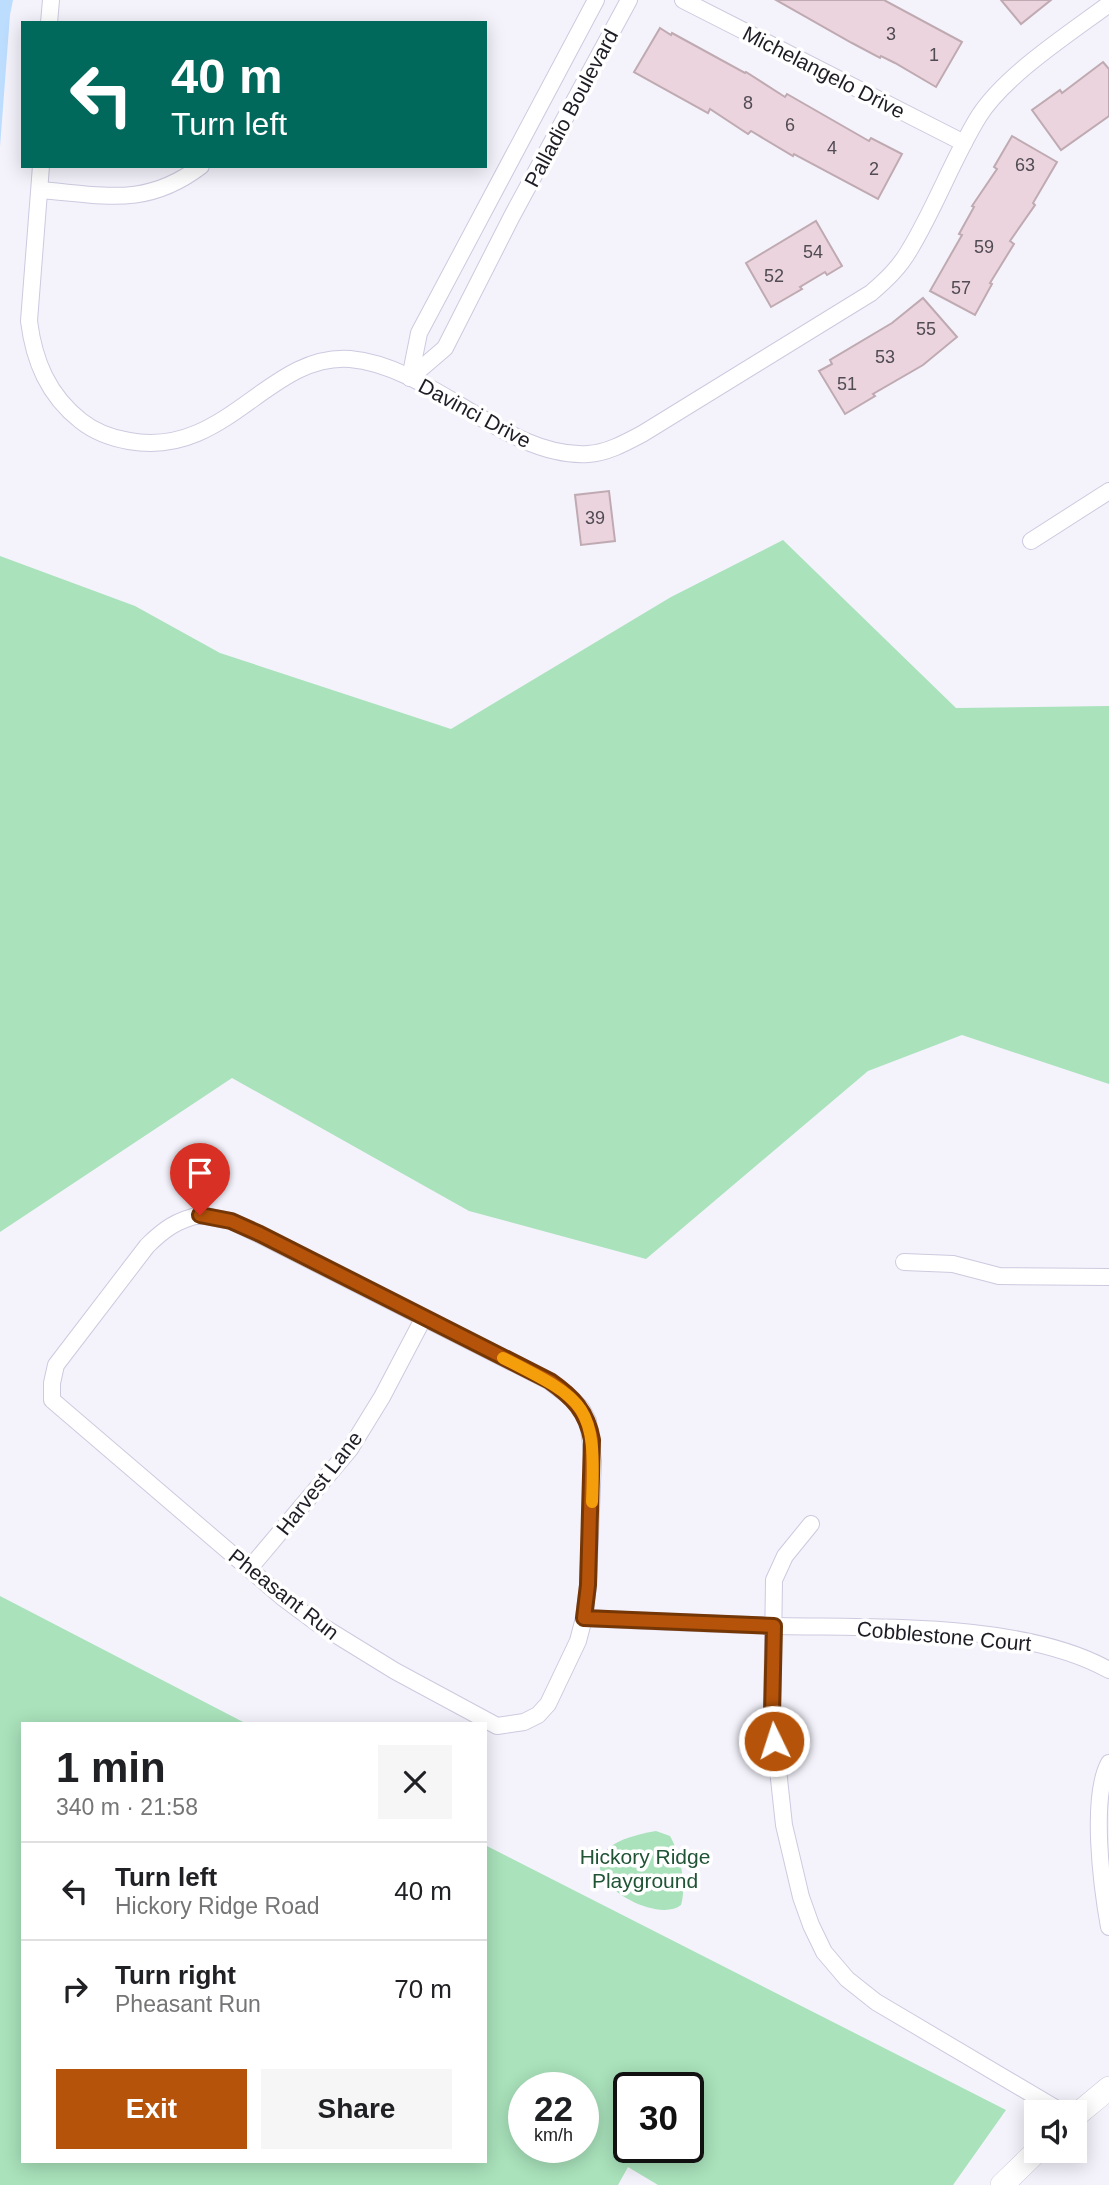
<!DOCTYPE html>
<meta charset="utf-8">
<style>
body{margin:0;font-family:Helvetica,sans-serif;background:#f6f6f6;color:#202124;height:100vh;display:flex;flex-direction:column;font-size:26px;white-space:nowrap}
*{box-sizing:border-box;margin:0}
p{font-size:23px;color:#757577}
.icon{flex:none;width:38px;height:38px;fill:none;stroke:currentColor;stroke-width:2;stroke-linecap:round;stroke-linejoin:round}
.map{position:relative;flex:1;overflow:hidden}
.sheet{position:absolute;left:21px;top:1722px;width:466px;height:441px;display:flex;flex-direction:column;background:#fff;border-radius:0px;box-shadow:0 4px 18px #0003}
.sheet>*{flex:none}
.banner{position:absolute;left:21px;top:21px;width:466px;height:147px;border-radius:0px;box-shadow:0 4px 18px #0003;background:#00695c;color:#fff;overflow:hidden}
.controls{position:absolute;left:1024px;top:2100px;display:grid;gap:14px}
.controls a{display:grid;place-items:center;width:63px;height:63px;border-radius:0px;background:#fff;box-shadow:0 4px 18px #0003;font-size:35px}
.speed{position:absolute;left:508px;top:2072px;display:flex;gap:14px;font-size:35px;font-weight:700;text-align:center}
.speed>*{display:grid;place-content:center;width:91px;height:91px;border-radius:50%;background:#fff;box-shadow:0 4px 18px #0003;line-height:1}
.speed small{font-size:18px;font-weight:400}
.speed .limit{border:4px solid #111;border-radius:10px;background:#fff;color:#111}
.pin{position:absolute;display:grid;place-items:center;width:60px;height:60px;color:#fff;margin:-72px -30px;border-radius:50% 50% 50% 0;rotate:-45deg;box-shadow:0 0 7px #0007}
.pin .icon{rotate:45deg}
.me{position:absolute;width:77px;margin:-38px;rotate:356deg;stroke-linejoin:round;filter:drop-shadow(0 0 5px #0008)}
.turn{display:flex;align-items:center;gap:24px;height:147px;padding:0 35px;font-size:32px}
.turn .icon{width:91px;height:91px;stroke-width:2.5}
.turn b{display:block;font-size:49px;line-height:60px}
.round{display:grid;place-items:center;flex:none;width:74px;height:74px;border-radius:0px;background:#f6f6f6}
.head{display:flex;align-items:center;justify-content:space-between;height:119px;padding:0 35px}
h1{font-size:42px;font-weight:800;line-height:52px}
.cta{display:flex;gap:14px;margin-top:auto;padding:14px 35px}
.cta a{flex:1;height:80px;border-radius:0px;background:#b45309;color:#fff;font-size:28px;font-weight:800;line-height:80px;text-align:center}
.cta a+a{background:#f6f6f6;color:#202124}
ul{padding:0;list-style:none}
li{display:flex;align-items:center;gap:21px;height:98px;padding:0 35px;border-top:2px solid #e0e0e0}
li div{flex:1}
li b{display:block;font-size:26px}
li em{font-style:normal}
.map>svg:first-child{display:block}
</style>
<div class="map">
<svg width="1109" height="2185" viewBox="0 0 1109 2185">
<rect width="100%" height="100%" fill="#f4f3fc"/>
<!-- green -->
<g fill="#a9e2bb" fill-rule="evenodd">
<polygon points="783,540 956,708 1109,706 1109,1084 962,1035 868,1071 646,1259 469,1211 232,1078 0,1232 0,556 135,606 220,653 451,729 671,597"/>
<path d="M0,1596L247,1724H23V2161H485V1845L1006,2110L953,2185H658L628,2167L618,2185H0ZM523,2088H583V2147H523ZM628,2088H688V2147H628Z"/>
<path d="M656,1831L670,1836C680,1854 687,1884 681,1905C650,1930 530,1852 656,1831Z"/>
</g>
<!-- water -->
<polygon fill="#bdddff" points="0,0 13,0 10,15 0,147"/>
<!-- building -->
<g fill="#ebd4dd" stroke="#c0aab2" stroke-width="2">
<polygon points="776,0 884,0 962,42 936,87 895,63 881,56 880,58 852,43"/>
<polygon points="1001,0 1051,0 1021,24"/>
<polygon points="660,28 671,35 672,33 745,73 746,72 785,97 787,94 869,141 871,138 902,154 878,199 794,154 793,156 751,131 748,134 710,109 708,113 634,72"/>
<polygon points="1103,62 1109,69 1109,116 1061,150 1032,110 1060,90 1062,93"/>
<polygon points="1012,136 1057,162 1033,203 1035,205 1010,241 1014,244 990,283 992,284 975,315 930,291 962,235 959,234 974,207 972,206 997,169 994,167"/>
<polygon points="816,221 842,266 827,275 825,272 800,287 802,289 771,307 746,263"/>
<polygon points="923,298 957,337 923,365 873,394 875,396 845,414 819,371 832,364 830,360 892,323"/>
<polygon points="609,491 615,541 581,545 575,495"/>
</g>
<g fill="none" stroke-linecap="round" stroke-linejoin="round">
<defs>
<g id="street">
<polyline points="683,0 964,143"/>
<polyline points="49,23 51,0"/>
<path d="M41,166L29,321C34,361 48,395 81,421C95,432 111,438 129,441C226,459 268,353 350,359C432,366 507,459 588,454C607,453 625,443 642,434L871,293C886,280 900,267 910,249C936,206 953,158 979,116C1005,75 1070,33 1109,4"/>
<path d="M40,190C103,195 146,208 201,166"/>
<polyline points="410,378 445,348 512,216 629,0"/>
<polyline points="410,378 419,333 596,0"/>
<polyline points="1031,541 1109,491"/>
<path d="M200,1215L231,1221L260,1235L549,1381L570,1397L581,1408L588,1421L593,1461L588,1585L584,1618L578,1641L548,1704L538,1715L524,1722L497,1726L395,1671L317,1623L282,1597L52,1400V1383L56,1365L147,1246C164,1229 177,1220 200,1215Z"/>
<polyline points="904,1262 953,1264 999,1276 1109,1277"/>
<polyline points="811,1524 785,1556 774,1580 772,1714 784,1825 801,1897 811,1925 824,1952 847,1979 876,2002 1062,2112"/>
<polyline points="249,1569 350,1449 382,1397 423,1319"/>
<path d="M584,1618C649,1621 715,1624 780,1626C878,1628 1023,1622 1109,1670"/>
<path d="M1109,1763C1090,1798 1102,1888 1109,1927"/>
</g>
<g id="secondary">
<polyline points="1074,2117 1109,2088"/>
<polyline points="1002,2185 1037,2151"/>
</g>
</defs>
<!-- street casing -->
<use href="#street" stroke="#cccade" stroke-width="18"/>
<!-- secondary casing -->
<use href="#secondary" stroke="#cccade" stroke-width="24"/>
<!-- street -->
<use href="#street" stroke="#fff" stroke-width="16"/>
<!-- secondary -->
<use href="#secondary" stroke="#fff" stroke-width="23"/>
</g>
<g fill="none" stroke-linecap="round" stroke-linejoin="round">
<defs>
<path id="route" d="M200,1215L231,1221L260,1234L550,1381C573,1397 587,1412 592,1440L588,1585L584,1618L774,1626L772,1714L774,1741"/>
</defs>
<!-- route casing -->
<use href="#route" stroke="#753606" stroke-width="18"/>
<!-- route -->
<use href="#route" stroke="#b45309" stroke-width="12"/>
<!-- slow -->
<path stroke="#f59e0b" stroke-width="12" d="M503,1358C588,1401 596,1405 592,1502"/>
</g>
<g text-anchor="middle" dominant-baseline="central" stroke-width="7" stroke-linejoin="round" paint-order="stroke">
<!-- number labels -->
<g font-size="18" fill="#514b53">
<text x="891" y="34">3</text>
<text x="934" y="55">1</text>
<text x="748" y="103">8</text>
<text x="790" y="125">6</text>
<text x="832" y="148">4</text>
<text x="1025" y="165">63</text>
<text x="874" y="169">2</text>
<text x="984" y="247">59</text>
<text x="813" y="252">54</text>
<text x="774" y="276">52</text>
<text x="961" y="288">57</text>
<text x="926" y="329">55</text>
<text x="885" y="357">53</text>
<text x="847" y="384">51</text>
<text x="595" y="518">39</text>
</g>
<!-- street labels -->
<g font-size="21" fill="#1e1d25" stroke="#fff">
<text transform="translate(824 72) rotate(27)">Michelangelo Drive</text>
<text transform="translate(571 108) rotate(-62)">Palladio Boulevard</text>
<text transform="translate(475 413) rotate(28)">Davinci Drive</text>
<text transform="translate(319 1483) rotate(-52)">Harvest Lane</text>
<text transform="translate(284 1594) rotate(38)">Pheasant Run</text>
<text transform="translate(944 1636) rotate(5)">Cobblestone Court</text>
</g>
<!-- park labels -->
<g font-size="21" fill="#205435" stroke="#fff">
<text x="645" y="1856">Hickory Ridge<tspan x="645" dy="24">Playground</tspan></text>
</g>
</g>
</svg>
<div class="controls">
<a><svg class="icon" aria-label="sound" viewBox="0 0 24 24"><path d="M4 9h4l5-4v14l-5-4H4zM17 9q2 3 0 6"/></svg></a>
</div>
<div class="speed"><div>22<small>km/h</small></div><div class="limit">30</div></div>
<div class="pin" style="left:200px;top:1215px;background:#d93025"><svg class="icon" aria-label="arrive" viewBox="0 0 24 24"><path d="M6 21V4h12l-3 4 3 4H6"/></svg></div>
<svg class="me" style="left:774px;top:1741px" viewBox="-20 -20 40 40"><circle r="17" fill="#b45309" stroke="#fff" stroke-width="3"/><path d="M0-11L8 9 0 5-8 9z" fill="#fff"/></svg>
<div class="banner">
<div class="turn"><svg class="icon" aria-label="left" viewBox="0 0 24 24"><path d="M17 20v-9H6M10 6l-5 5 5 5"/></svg><div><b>40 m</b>Turn left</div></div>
</div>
<section class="sheet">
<div class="head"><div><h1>1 min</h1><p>340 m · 21:58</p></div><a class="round"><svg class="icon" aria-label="close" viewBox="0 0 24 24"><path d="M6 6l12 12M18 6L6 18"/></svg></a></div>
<ul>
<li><svg class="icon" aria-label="left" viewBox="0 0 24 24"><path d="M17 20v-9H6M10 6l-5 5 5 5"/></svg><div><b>Turn left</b><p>Hickory Ridge Road</p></div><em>40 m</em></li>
<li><svg class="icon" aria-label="right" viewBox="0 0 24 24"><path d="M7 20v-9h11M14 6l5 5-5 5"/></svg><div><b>Turn right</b><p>Pheasant Run</p></div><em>70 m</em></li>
</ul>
<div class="cta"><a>Exit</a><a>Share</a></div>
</section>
</div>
